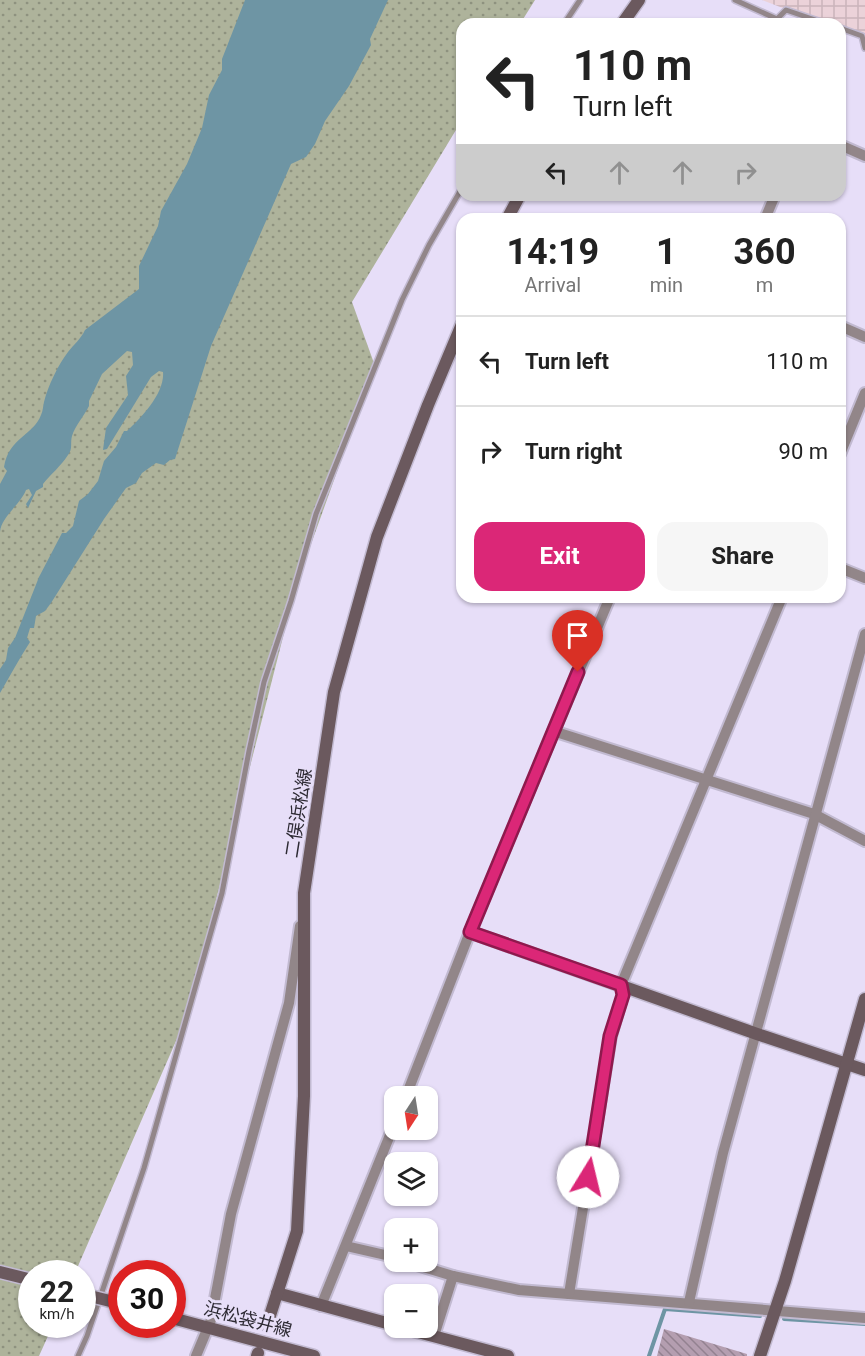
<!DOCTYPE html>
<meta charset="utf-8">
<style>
body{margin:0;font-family:Roboto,"Noto Sans JP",sans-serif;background:#f6f6f6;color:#222;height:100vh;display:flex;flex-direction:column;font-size:22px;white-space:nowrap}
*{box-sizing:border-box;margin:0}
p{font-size:20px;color:#767676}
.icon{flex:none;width:33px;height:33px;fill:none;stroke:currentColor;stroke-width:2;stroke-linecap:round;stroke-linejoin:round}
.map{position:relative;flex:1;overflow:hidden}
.panel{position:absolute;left:456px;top:213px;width:390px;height:390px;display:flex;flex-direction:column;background:#fff;border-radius:18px;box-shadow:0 2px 4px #0004}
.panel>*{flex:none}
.top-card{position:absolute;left:456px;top:18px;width:390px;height:183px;border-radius:18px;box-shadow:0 2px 4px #0004;background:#fff;color:#222;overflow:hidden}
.needle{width:39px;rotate:192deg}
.controls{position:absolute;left:384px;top:1086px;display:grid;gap:12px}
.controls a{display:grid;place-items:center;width:54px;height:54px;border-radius:12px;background:#fff;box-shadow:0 2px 4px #0004;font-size:30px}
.speed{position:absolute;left:18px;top:1260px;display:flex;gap:12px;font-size:30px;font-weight:700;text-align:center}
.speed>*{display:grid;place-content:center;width:78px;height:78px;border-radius:50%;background:#fff;box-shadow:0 2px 4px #0004;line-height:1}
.speed small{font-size:15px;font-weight:400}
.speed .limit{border:9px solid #d22;background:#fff;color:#111}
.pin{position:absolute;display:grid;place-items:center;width:51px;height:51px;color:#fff;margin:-62px -26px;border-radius:50% 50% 50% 0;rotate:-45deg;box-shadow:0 0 6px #0007}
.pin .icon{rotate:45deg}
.me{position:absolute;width:66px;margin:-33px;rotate:9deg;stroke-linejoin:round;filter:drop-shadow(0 0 4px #0008)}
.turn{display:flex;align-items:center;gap:21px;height:126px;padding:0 18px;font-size:27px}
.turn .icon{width:78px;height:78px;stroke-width:2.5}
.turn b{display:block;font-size:42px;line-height:51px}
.lanes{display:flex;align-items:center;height:57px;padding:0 18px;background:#0003;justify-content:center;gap:30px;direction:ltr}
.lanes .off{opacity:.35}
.eta{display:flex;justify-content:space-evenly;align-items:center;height:102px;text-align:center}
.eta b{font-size:36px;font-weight:700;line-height:42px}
.button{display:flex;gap:12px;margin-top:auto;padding:12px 18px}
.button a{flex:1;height:69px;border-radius:18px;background:#db2777;color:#fff;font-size:24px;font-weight:700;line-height:69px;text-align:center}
.button a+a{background:#f6f6f6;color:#222}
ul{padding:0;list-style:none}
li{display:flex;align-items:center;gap:18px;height:90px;padding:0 18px;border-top:2px solid #e0e0e0}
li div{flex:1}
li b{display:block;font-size:22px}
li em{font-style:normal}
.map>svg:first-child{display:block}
</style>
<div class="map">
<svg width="865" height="1356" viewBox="0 0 865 1356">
<defs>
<pattern id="industrial-grid" width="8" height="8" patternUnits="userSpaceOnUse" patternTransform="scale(1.5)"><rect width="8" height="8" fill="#ebd2d9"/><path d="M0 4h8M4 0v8" fill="none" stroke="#cab4bb"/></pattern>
<pattern id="grass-dots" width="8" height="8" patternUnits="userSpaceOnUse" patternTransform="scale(1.5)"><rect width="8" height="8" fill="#aeb39b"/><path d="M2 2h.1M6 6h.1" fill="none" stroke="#8e927f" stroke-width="1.8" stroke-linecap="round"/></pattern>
<pattern id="building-back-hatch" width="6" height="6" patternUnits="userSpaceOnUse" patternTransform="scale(1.5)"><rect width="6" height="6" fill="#b49eb0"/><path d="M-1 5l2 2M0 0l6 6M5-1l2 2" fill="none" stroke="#938190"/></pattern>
</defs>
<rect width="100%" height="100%" fill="#e7def8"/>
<!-- industrial -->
<polygon fill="url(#industrial-grid)" points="762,0 865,0 865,40 840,30 840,24 824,24"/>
<!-- grass -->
<polygon fill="url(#grass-dots)" points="0,0 535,0 520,24 462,24 462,120 352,302 375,366 296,586 186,1018 75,1273 32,1274 32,1324 53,1325 39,1356 0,1356"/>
<!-- water -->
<path fill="#6e95a4" d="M245,0H388L370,39L371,45L349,86L325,121L315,144L306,157L291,164L211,346L175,459L170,460L164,465L156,463L142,473L136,483L126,488L104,519L51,603L45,611L36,616L34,628H30L27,638L30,642C19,659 10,676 0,693V669L6,660L8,648L15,638L39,577L62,533H66L73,526L79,501L88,494L98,481L104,461L116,447L124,431H127C141,418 165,393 163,372L159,371L151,377L107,449L103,450L106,428L128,395L126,376L133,365L132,352L127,351L102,374L89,401V406C84,416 75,426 72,436C70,443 73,449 68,455C61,466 51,474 43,484V487L36,491L28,508L26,504L32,495L29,489L26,490C20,505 1,517 0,532V484L7,471L4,467C9,437 33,436 41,415C43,411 43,406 44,402C48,386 58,365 68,352C74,344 81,339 85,330L139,289V266L158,226L161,211L187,164L202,128L209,95L222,70V59Z"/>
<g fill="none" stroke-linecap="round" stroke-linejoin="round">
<!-- stream -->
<g stroke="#6e95a4" stroke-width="4">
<polyline points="784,1319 865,1324"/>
<polyline points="649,1356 665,1309 760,1316"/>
</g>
</g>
<!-- building -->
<polygon fill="url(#building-back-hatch)" points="664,1329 747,1354 747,1356 657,1356"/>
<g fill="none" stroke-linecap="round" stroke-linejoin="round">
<defs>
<g id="lane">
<polyline points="735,0 777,19 786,10 827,24"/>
<polyline points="564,24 580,0"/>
<polyline points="840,28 862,36 865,48"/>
<polyline points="78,1356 87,1336 144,1168 222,893 249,751 264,682 291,601 316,514 402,300 429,245 462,188"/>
</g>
<g id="street">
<polyline points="840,145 865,156"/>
<polyline points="765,219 775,195"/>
<polyline points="840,326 865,337"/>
<polyline points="840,454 865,393"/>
<polyline points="840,568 865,578"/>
<polyline points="553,731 814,814 865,841"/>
<polyline points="406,1096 470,932 610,597"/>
<polyline points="346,1246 394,1257"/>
<polyline points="407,1262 453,1276 519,1290 865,1318"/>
<polyline points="569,1294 611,1036 623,995 621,985 782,597"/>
<polyline points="689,1302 723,1153 865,634"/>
<polyline points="321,1306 394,1125"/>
<polyline points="434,1336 453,1276"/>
<polyline points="196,1356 211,1320 231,1214 289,1003 300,926"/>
</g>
<g id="secondary">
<polyline points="622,24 639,0"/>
<polyline points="507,219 520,195"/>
<polyline points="470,932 757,1034 865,1070"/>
<polyline points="0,1272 32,1280"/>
<polyline points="277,1293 394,1325"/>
<polyline points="172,1318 314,1356"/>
<polyline points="267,1325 297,1231 304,1096 304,893 334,692 377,537 428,405 462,324"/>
<polyline points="403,1328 508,1356"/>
<polyline points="257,1356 258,1353"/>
<polyline points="760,1356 785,1281 865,999"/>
</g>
</defs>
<!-- lane casing -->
<use href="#lane" stroke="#c2bad1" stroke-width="8"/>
<!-- street casing -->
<use href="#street" stroke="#c2bad1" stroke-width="14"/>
<!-- secondary casing -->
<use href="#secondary" stroke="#c2bad1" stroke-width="15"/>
<!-- lane -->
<use href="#lane" stroke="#928689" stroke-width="5"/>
<!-- street -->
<use href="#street" stroke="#928689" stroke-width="10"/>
<!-- secondary -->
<use href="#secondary" stroke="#6b595e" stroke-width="12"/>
<defs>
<polyline id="secondary-bridge" points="82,1294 122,1304"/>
</defs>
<!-- secondary-bridge casing -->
<use href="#secondary-bridge" stroke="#c2bad1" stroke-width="15" stroke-linecap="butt"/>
<!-- secondary-bridge -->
<use href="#secondary-bridge" stroke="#6b595e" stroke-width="12"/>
</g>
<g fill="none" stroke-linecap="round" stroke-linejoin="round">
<defs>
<polyline id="route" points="578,672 470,932 621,985 623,995 610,1036 588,1177"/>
</defs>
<!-- route casing -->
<use href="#route" stroke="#8e194d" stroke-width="15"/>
<!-- route -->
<use href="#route" stroke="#db2777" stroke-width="10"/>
</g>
<g text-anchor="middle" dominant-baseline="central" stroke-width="6" stroke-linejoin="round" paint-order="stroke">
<!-- street labels -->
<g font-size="18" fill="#2d2a33" stroke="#e7def8">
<text transform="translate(298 813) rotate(-81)">二俣浜松線</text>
<text transform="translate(248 1319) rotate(15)">浜松袋井線</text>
</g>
</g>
</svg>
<div class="controls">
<a><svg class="needle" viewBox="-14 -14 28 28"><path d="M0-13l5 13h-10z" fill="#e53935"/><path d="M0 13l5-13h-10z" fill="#767676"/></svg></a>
<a><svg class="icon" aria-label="layers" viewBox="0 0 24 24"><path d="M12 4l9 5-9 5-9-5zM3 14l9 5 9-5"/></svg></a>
<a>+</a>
<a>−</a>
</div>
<div class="speed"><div>22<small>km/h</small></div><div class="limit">30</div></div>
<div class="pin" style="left:578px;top:672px;background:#d93025"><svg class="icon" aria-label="arrive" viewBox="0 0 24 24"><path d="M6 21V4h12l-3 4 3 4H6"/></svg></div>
<svg class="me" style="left:588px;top:1177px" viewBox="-20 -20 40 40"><circle r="19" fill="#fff"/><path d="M0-13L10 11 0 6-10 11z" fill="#db2777"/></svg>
<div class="top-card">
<div class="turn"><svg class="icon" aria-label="left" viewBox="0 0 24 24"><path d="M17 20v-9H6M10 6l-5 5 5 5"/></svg><div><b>110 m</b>Turn left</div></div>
<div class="lanes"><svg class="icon" aria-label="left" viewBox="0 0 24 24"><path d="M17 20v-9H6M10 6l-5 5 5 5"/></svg><svg class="icon off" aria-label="ahead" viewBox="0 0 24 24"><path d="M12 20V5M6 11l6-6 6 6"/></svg><svg class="icon off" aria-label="ahead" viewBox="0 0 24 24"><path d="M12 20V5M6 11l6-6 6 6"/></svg><svg class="icon off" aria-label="right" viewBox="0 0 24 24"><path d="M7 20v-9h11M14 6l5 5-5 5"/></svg></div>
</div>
<section class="panel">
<div class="eta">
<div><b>14:19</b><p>Arrival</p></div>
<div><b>1</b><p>min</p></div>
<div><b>360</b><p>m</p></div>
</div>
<ul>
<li><svg class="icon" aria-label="left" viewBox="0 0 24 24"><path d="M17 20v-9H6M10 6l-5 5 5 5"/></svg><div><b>Turn left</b></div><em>110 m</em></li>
<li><svg class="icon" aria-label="right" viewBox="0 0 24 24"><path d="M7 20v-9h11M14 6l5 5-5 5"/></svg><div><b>Turn right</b></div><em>90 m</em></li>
</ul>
<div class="button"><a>Exit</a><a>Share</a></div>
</section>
</div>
